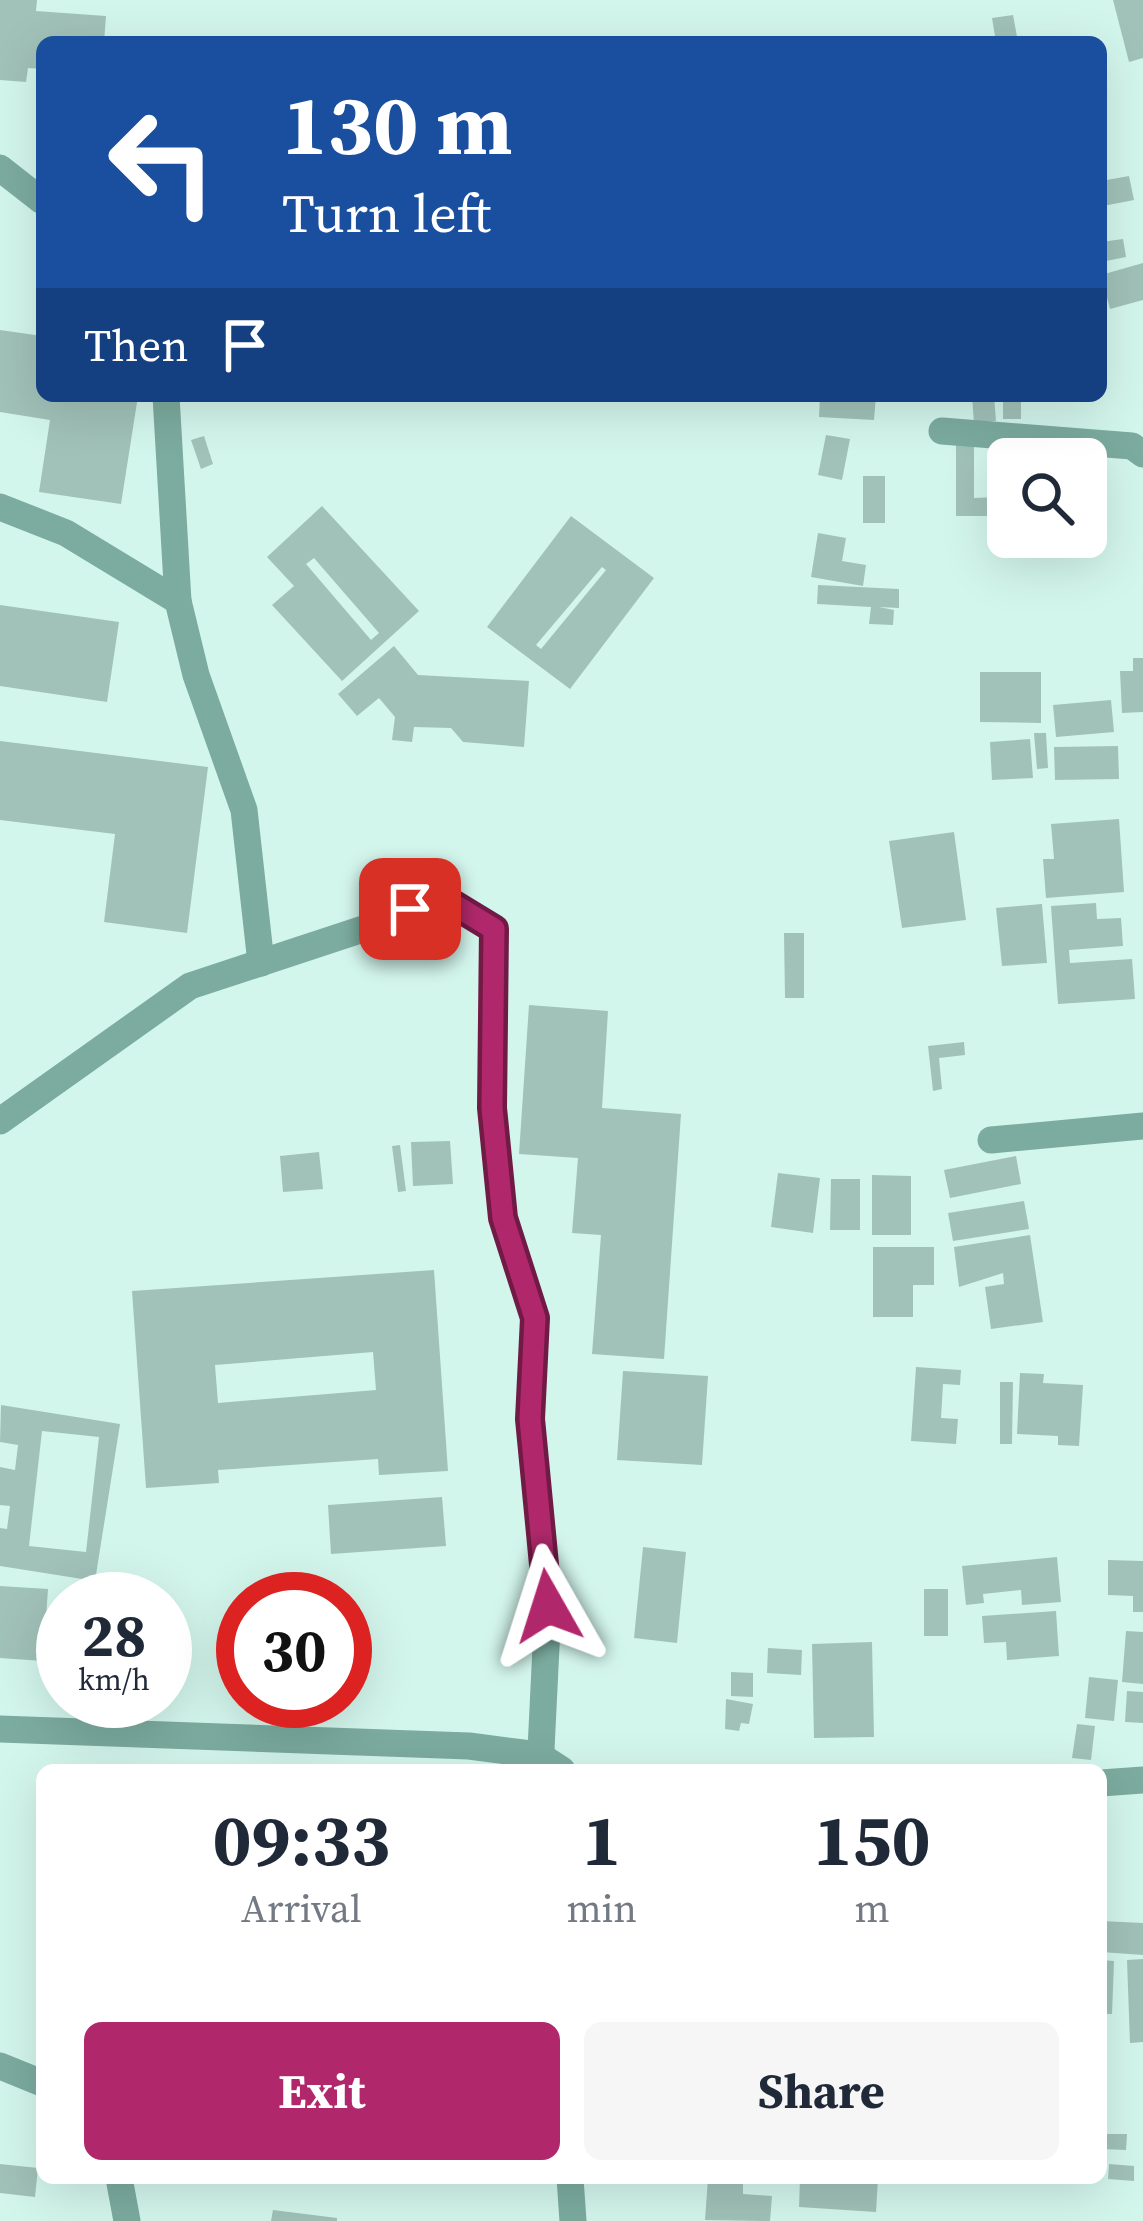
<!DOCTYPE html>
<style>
body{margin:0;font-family:"Source Serif 4",serif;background:#f6f6f7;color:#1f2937;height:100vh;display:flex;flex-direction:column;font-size:45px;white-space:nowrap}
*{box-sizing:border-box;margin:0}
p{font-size:39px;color:#747a83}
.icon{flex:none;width:66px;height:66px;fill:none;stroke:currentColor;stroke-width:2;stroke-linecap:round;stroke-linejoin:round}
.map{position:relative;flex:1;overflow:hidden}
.sheet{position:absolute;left:36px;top:1764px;width:1071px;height:420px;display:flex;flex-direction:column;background:#fff;border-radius:18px;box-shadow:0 12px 48px #0002}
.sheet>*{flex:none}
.hud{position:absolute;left:36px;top:36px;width:1071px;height:366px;border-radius:18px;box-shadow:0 12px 48px #0002;background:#1a4fa0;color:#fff;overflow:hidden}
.controls{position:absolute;left:987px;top:438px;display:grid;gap:24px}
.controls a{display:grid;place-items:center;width:120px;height:120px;border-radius:18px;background:#fff;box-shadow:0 12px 48px #0002;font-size:60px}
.speed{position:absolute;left:36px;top:1572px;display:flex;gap:24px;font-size:60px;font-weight:700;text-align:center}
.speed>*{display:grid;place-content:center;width:156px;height:156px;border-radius:50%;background:#fff;box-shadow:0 12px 48px #0002;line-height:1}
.speed small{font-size:30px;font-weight:400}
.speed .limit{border:18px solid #d22;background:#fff;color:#111}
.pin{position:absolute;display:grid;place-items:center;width:102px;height:102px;color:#fff;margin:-51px;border-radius:24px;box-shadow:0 6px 18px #0006}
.me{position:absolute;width:132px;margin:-66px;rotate:354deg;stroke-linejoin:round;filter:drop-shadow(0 0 9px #0008)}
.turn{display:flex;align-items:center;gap:42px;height:252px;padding:0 48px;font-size:54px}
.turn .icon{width:156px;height:156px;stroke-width:2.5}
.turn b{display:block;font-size:84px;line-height:102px}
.then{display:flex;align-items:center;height:114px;padding:0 48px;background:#0003;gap:24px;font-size:45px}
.eta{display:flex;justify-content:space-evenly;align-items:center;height:204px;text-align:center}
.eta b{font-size:72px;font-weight:700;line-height:84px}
.cta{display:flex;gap:24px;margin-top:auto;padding:24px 48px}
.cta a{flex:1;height:138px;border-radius:18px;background:#b0286b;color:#fff;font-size:48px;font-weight:700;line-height:138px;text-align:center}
.cta a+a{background:#f6f6f7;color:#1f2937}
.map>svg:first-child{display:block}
</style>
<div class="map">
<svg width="1143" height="2221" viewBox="0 0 1143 2221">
<rect width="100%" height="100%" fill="#d3f6ec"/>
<!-- building -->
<g fill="#a1c2b9" fill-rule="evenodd">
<polygon points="0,0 37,0 36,11 106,16 104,42 42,42 42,69 28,68 26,82 0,80"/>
<polygon points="1113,0 1143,0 1143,58 1129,62"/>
<polygon points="1013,15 1018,42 996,42 992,18"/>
<polygon points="1129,176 1134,200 1103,206 1101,181"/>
<polygon points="1123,239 1126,257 1101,262 1101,242"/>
<polygon points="1143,263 1143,300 1110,309 1101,275"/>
<polygon points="0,330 42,336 42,396 138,396 121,504 39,492 50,420 0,412"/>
<polygon points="820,396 876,396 874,420 819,417"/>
<polygon points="972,396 994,396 996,421 974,423"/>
<rect x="1003" y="396" width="18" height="23"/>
<polygon points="826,435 850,439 842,480 818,475"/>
<polygon points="204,436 213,464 201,469 191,440"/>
<polygon points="956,444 974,444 974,498 1000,497 999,449 1020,449 1020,459 1008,459 1008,516 956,516"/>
<rect x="863" y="476" width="22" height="47"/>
<path d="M322,506L419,611L342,681L272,605L294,586L267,557ZM314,558L379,633L371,640L306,564Z"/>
<path d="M571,516L654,578L570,689L487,627ZM602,567L606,570L541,649L536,645Z"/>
<polygon points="818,533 846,538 842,561 866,565 863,586 811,577"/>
<polygon points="818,585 899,589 899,608 879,607 894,610 893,625 869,624 871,607 817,604"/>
<polygon points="0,605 119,622 107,702 0,686"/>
<polygon points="394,646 418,675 529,681 524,747 463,742 451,728 414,727 412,742 392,740 395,717 379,698 357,716 338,694"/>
<polygon points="1133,658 1143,658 1143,712 1122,713 1120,671 1133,671"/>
<polygon points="980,672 1041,672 1041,723 980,722"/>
<polygon points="1111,700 1114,732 1056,737 1053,705"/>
<polygon points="1034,733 1046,733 1048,768 1037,769"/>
<polygon points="1030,739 1033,778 992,780 990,742"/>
<polygon points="0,741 208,767 187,933 104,922 115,834 0,820"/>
<polygon points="1118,746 1119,779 1055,780 1054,747"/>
<polygon points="1119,819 1124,892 1046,898 1043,859 1054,859 1051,824"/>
<polygon points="954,832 966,920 902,928 889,841"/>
<polygon points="1096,903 1097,919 1121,918 1123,946 1069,950 1070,963 1132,959 1135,999 1058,1004 1051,906"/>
<polygon points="1042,904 1047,963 1002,966 996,908"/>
<polygon points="784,933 804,933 804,998 785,998"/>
<polygon points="529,1005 608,1011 602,1108 681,1114 664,1359 592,1354 601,1235 572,1233 578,1158 519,1154"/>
<polygon points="964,1042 965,1055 939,1058 942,1089 933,1091 928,1046"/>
<polygon points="450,1141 453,1184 413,1186 411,1142"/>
<polygon points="400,1145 406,1191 398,1192 392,1146"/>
<polygon points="319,1152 323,1189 283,1192 280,1156"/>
<polygon points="1016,1156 1021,1184 950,1198 944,1170"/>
<polygon points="778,1173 820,1178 813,1233 771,1227"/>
<polygon points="872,1175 911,1176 911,1235 872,1235"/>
<polygon points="831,1179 860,1179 860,1230 830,1230"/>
<polygon points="1024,1201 1029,1229 953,1241 948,1213"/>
<polygon points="1030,1235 1043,1322 991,1329 985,1287 1004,1284 1003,1273 959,1287 954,1247"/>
<polygon points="873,1247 934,1247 934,1285 913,1285 913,1317 873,1317"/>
<path d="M434,1270L448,1471L379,1475L378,1459L218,1470L219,1483L146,1488L132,1291ZM373,1352L376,1390L218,1403L215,1365Z"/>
<polygon points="916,1367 961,1370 960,1385 943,1384 941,1418 958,1419 956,1444 911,1441"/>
<polygon points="623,1371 708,1376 702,1465 617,1460"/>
<polygon points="1020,1373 1044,1374 1043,1383 1083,1385 1079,1446 1058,1445 1058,1436 1017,1434"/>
<polygon points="1000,1382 1013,1382 1012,1444 1000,1444"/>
<path d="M1,1405L120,1424L95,1581L0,1566V1528L7,1529L10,1506L0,1505V1467L15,1470L18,1445L0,1442ZM42,1431L99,1437L86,1552L29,1546Z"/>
<polygon points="442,1497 446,1546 331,1554 328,1505"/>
<polygon points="643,1547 686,1552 677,1643 634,1638"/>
<polygon points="1057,1557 1061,1602 1022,1605 1021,1590 983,1594 984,1603 966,1605 962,1566"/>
<polygon points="1108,1560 1143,1561 1143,1612 1133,1612 1133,1596 1108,1595"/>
<polygon points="0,1586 48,1589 43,1661 0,1658"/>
<rect x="924" y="1589" width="24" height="47"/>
<polygon points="1056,1611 1059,1656 1007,1660 1006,1642 984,1643 982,1616"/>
<polygon points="1126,1631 1143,1632 1143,1684 1122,1682"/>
<polygon points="872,1642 874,1737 814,1738 812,1644"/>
<polygon points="768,1648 802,1650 801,1675 767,1673"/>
<polygon points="731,1672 753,1673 753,1697 731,1696"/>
<polygon points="1089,1677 1118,1680 1114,1721 1085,1718"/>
<polygon points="1127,1691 1143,1692 1143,1723 1125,1722"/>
<polygon points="726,1699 753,1704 749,1724 741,1723 739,1731 725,1729"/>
<polygon points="1077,1724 1095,1726 1091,1760 1072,1758"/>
<polygon points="1101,1921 1143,1923 1143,1955 1101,1952"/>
<polygon points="1143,1959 1143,2042 1130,2043 1127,1960"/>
<polygon points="1101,1960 1114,1961 1112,2014 1101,2014"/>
<polygon points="1103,2134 1127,2134 1126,2150 1102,2149"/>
<polygon points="0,2164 38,2168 35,2197 0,2193"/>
<polygon points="1109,2164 1134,2166 1134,2181 1108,2179"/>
<polygon points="708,2178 743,2178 743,2194 772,2196 770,2221 705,2220"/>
<polygon points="800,2178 878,2178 876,2212 799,2207"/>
<polygon points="273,2210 337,2218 337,2221 271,2221"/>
</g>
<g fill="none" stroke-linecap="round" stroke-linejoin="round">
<!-- street -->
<g stroke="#7cac9f" stroke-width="27">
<polyline points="0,168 42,201"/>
<polyline points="166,396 178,601"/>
<polyline points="942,431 1132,446 1143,454"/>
<polyline points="0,507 66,533 178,601 196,675 244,810 261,963"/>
<polyline points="0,1121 190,986 448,901 494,929 492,1108 503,1218 535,1318 530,1419 548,1606 540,1770"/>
<polyline points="991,1140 1143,1126"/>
<polyline points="0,1729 469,1746 539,1755 562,1770"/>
<polyline points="1101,1783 1143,1780"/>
<polyline points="0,2066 42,2083"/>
<polyline points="119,2178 127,2221"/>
<polyline points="570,2178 573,2221"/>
</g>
</g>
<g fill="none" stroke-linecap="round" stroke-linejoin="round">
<defs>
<polyline id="route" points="410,909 448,901 494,929 492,1108 503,1218 535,1318 530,1419 548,1606"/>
</defs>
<!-- route casing -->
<use href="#route" stroke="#721a46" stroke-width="30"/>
<!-- route -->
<use href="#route" stroke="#b0286b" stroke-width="21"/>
</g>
</svg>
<div class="controls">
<a><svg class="icon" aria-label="search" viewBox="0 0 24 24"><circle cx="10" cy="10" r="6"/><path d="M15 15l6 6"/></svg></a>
</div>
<div class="speed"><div>28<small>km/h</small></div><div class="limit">30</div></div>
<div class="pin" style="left:410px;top:909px;background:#d93025"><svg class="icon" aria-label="arrive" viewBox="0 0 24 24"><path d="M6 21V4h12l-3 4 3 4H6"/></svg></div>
<svg class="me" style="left:548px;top:1606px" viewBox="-20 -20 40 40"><path d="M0-17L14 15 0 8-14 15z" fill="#b0286b" stroke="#fff" stroke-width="4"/></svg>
<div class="hud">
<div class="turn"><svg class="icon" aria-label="left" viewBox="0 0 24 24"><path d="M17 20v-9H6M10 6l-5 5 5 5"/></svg><div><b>130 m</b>Turn left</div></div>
<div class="then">Then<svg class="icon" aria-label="arrive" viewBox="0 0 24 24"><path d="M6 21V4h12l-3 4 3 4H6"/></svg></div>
</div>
<section class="sheet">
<div class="eta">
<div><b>09:33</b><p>Arrival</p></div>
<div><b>1</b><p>min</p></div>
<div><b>150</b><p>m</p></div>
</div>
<div class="cta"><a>Exit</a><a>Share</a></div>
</section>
</div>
